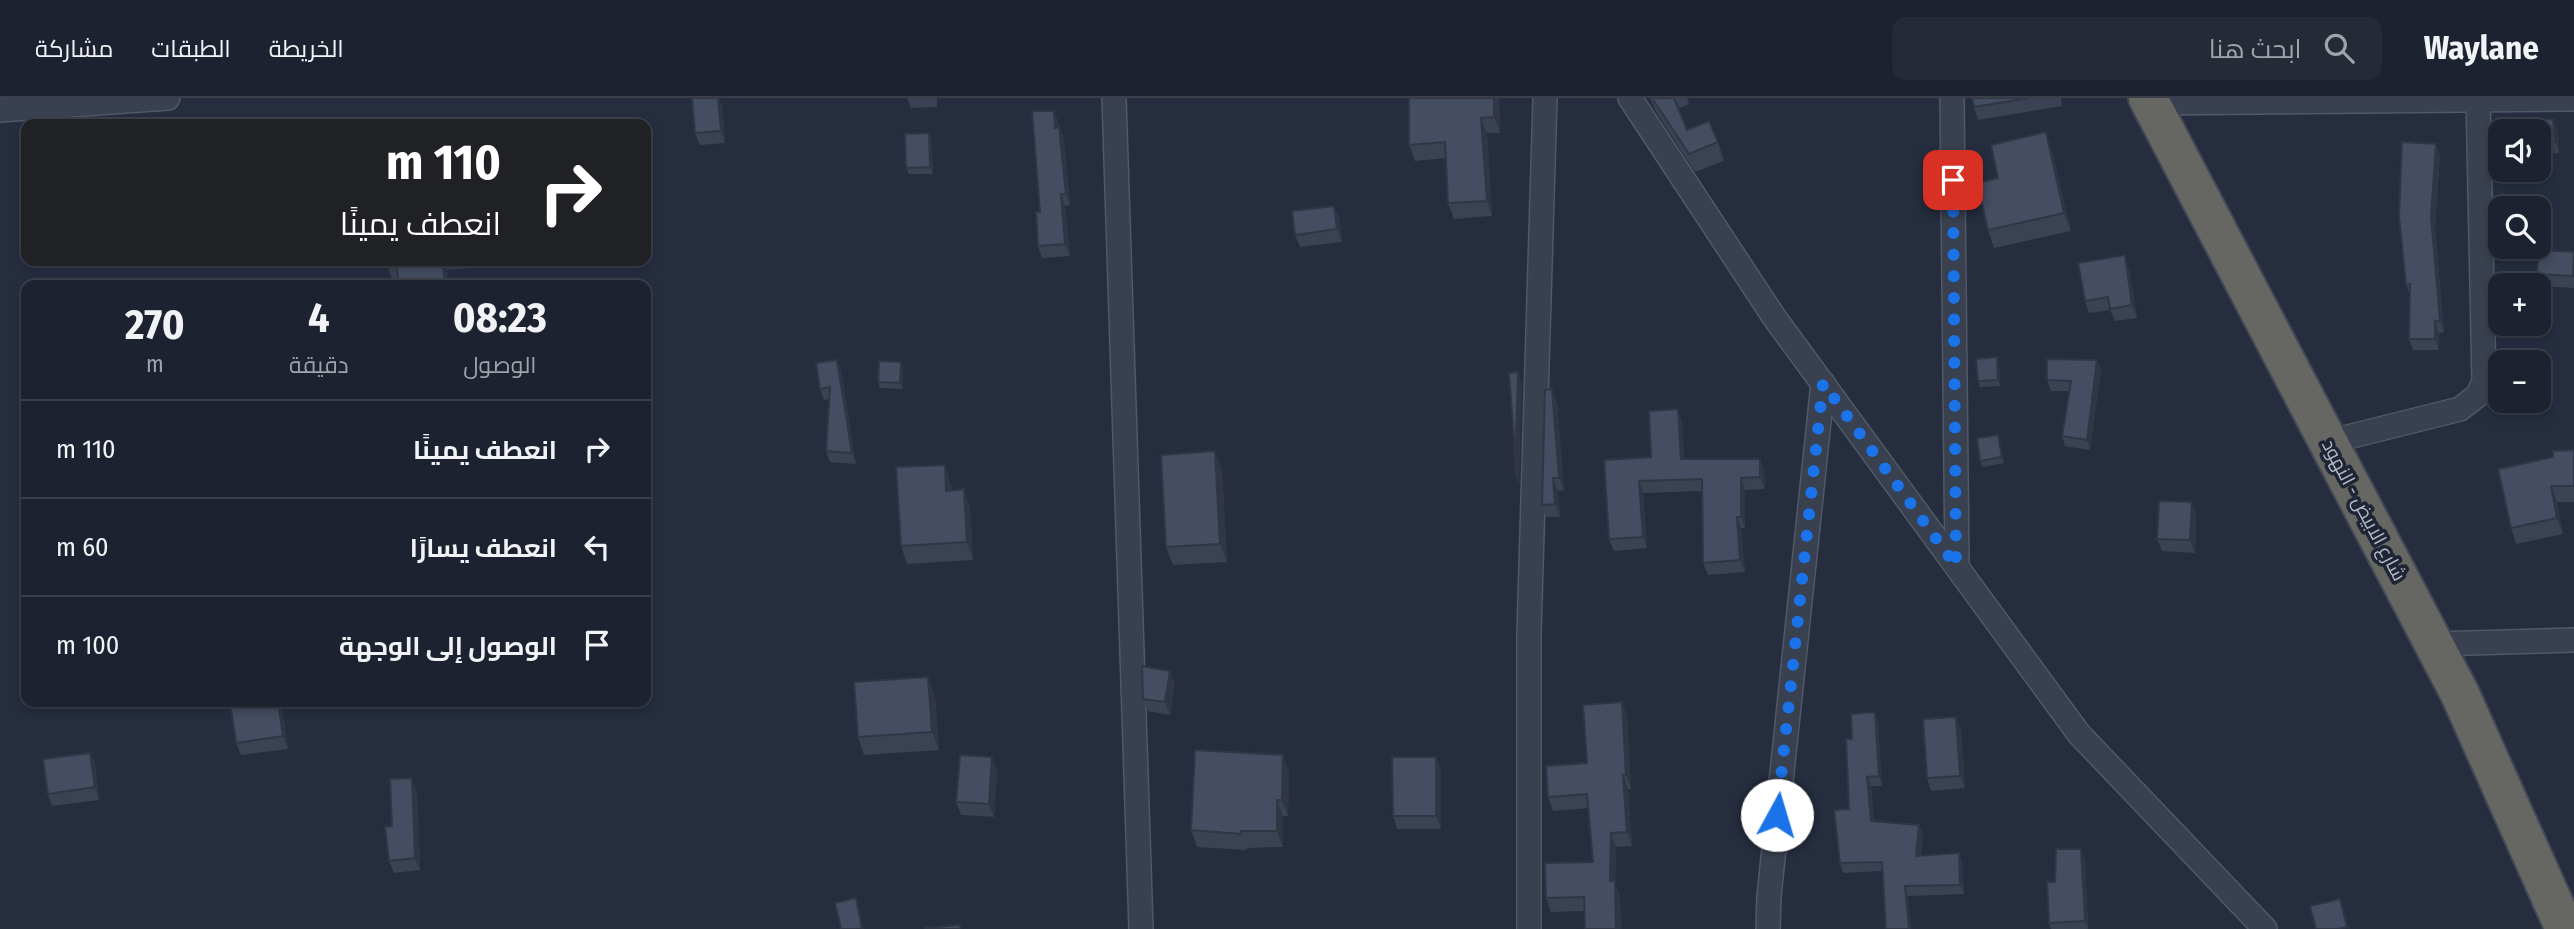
<!DOCTYPE html>
<html lang="ar">
<meta charset="utf-8">
<style>
body{margin:0;font-family:"Fira Sans Condensed",Cairo,sans-serif;background:#252a37;color:#f1f3f6;direction:rtl;height:100vh;display:flex;flex-direction:column;font-size:26px;white-space:nowrap}
*{box-sizing:border-box;margin:0}
p{font-size:23px;color:#a0a4aa}
.icon{flex:none;width:38px;height:38px;fill:none;stroke:currentColor;stroke-width:2;stroke-linecap:round;stroke-linejoin:round}
.map{position:relative;flex:1;overflow:hidden;direction:ltr}
.panel{position:absolute;left:21px;top:182px;width:630px;height:427px;display:flex;flex-direction:column;background:#1c222f;border-radius:14px;box-shadow:0 4px 10px #0003,0 0 0 2px #3a3f4b;direction:rtl}
.panel>*{flex:none}
.top-card{position:absolute;left:21px;top:21px;width:630px;height:147px;border-radius:14px;box-shadow:0 4px 10px #0003,0 0 0 2px #3a3f4b;direction:rtl;background:#202124;color:#fff;overflow:hidden}
.controls{position:absolute;left:2488px;top:21px;display:grid;gap:14px}
.controls a{display:grid;place-items:center;width:63px;height:63px;border-radius:14px;background:#1c222f;box-shadow:0 4px 10px #0003,0 0 0 2px #3a3f4b;font-size:35px}
.pin{position:absolute;display:grid;place-items:center;width:60px;height:60px;color:#fff;margin:-30px;border-radius:14px;box-shadow:0 4px 10px #0006}
.me{position:absolute;width:77px;margin:-38px;rotate:6deg;stroke-linejoin:round;filter:drop-shadow(0 0 5px #0008)}
.turn{display:flex;align-items:center;gap:24px;height:147px;padding:0 35px;font-size:32px}
.turn .icon{width:91px;height:91px;stroke-width:2.5}
.turn b{display:block;font-size:49px;line-height:60px}
.eta{display:flex;justify-content:space-evenly;align-items:center;height:119px;text-align:center}
.eta b{font-size:42px;font-weight:700;line-height:49px}
ul{padding:0;list-style:none}
li{display:flex;align-items:center;gap:21px;height:98px;padding:0 35px;border-top:2px solid #3a3f4b}
li div{flex:1}
li b{display:block;font-size:26px}
li em{font-style:normal}
header{display:flex;align-items:center;gap:42px;box-sizing:border-box;height:98px;padding:0 35px;background:#1c222f;border-bottom:2px solid #3a3f4b}
header strong{font-size:33px}
nav{display:flex;gap:38px;margin-inline-start:auto;font-size:24px}
.search{width:490px;height:63px;background:#252a37;display:flex;align-items:center;gap:18px;box-sizing:border-box;padding:0 24px;border-radius:14px;color:#a0a4aa;font-size:26px}
.map>svg:first-child{display:block}
</style>
<header>
<strong>Waylane</strong>
<div class="search"><svg class="icon" aria-label="search" viewBox="0 0 24 24"><circle cx="10" cy="10" r="6"/><path d="M15 15l6 6"/></svg>ابحث هنا</div>
<nav><a>الخريطة</a><a>الطبقات</a><a>مشاركة</a></nav>
</header>
<div class="map">
<svg width="2574" height="831" viewBox="0 0 2574 831">
<rect width="100%" height="100%" fill="#252d3f"/>
<g fill="none" stroke-linecap="round" stroke-linejoin="round">
<defs>
<g id="minor">
<polyline points="1114,0 1141,831"/>
<polyline points="1630,0 1774,219 2079,636 2265,831"/>
<polyline points="1952,0 1957,468"/>
<polyline points="2151,5 2574,1"/>
<polyline points="0,12 168,0"/>
<polyline points="2328,344 2460,311 2478,297 2484,283 2478,0"/>
<polyline points="2434,546 2574,542"/>
<polyline points="1529,831 1529,535 1545,0"/>
<polyline points="1768,831 1769,798 1823,285"/>
</g>
<polyline id="trunk" points="2148,0 2460,596 2565,831"/>
</defs>
<!-- minor casing -->
<use href="#minor" stroke="#515866" stroke-width="26"/>
<!-- trunk casing -->
<use href="#trunk" stroke="#414856" stroke-width="42"/>
<!-- minor -->
<use href="#minor" stroke="#39404f" stroke-width="23"/>
<!-- trunk -->
<use href="#trunk" stroke="#666662" stroke-width="38"/>
</g>
<!-- wall -->
<g fill="#3a4253">
<polygon points="907,0 937,0 937,9 911,10"/>
<polygon points="1499,0 1500,35 1487,35 1492,118 1454,121 1448,105 1446,60 1415,63 1409,47"/>
<polygon points="1650,0 1687,0 1689,6 1678,11 1687,32 1718,44 1724,63 1695,74 1655,12"/>
<polygon points="1972,0 2061,0 2062,8 1978,22 1974,9"/>
<polygon points="722,7 725,45 700,47 695,35"/>
<polygon points="1054,13 1064,41 1070,107 1065,108 1070,158 1042,160 1038,148 1040,114"/>
<polygon points="2553,21 2558,34 2559,55 2539,56 2539,33"/>
<polygon points="2046,34 2052,53 2071,133 1994,150 1988,132 1998,80"/>
<polygon points="929,35 931,41 933,76 909,76 906,70"/>
<polygon points="2440,57 2435,130 2444,234 2439,235 2439,252 2413,252 2409,241 2410,197 2406,187"/>
<polygon points="1334,108 1339,120 1342,144 1300,149 1295,137"/>
<polygon points="2574,154 2574,190 2542,188 2537,176"/>
<polygon points="306,163 331,163 331,165 308,168"/>
<polygon points="386,163 473,163 473,170 447,172 393,184"/>
<polygon points="2129,170 2137,220 2115,223 2110,212 2089,215 2085,203"/>
<polygon points="1997,259 1999,266 2000,288 1980,289 1978,283"/>
<polygon points="837,262 841,273 856,366 830,364 826,353 829,301 824,302 820,291"/>
<polygon points="2097,262 2101,272 2090,352 2065,348 2062,338 2069,293 2051,293 2047,282"/>
<polygon points="901,264 903,271 903,291 880,290 878,284"/>
<polygon points="1557,304 1564,392 1558,393 1560,419 1546,419 1542,407"/>
<polygon points="1682,323 1684,361 1760,361 1764,373 1765,391 1745,392 1745,430 1741,430 1745,474 1708,477 1703,465 1702,393 1643,395 1647,450 1614,453 1609,441 1651,359"/>
<polygon points="2000,343 2004,365 1983,369 1980,363"/>
<polygon points="2574,352 2574,404 2557,404 2563,436 2516,446 2511,430 2553,359"/>
<polygon points="1215,353 1222,372 1227,464 1173,467 1166,449"/>
<polygon points="951,385 952,392 964,391 970,410 973,462 907,466 901,448"/>
<polygon points="2196,417 2195,455 2162,453 2157,441"/>
<polygon points="1175,585 1170,617 1148,613 1143,601"/>
<polygon points="935,597 939,652 864,657 858,639"/>
<polygon points="281,604 288,651 241,657 236,645"/>
<polygon points="1627,617 1631,691 1628,691 1629,707 1632,748 1616,749 1615,785 1620,797 1621,831 1585,831 1584,813 1551,814 1546,800 1593,764 1589,710 1553,713 1548,699 1587,665"/>
<polygon points="1878,624 1882,688 1871,688 1874,723 1919,727 1923,737 1921,758 1959,755 1962,765 1964,796 1908,798 1911,831 1886,831 1882,773 1843,775 1840,765 1849,711 1852,641"/>
<polygon points="1961,631 1965,690 1931,693 1927,680"/>
<polygon points="90,655 95,667 99,702 52,708 48,696"/>
<polygon points="997,672 994,719 961,717 956,704"/>
<polygon points="1441,672 1441,731 1397,731 1393,718"/>
<polygon points="1289,673 1288,718 1283,718 1283,749 1247,750 1247,752 1197,749 1191,732"/>
<polygon points="417,693 420,772 394,775 389,763"/>
<polygon points="2085,762 2088,831 2051,831 2049,825 2055,784"/>
</g>
<!-- shaded-wall -->
<g fill="#303644">
<polygon points="718,0 719,0 722,7 725,45 721,33"/>
<polygon points="1494,0 1499,0 1500,35 1494,19"/>
<polygon points="1054,13 1058,25 1059,42 1055,30"/>
<polygon points="1481,20 1487,35 1492,118 1487,103"/>
<polygon points="2553,21 2558,34 2559,55 2555,43"/>
<polygon points="1059,29 1064,41 1070,107 1066,96"/>
<polygon points="2046,34 2052,53 2071,133 2064,115"/>
<polygon points="929,35 931,41 933,76 930,69"/>
<polygon points="2436,46 2440,57 2435,130 2444,234 2440,223 2431,118"/>
<polygon points="1061,96 1065,108 1070,158 1065,146"/>
<polygon points="1334,108 1339,120 1342,144 1337,131"/>
<polygon points="2125,157 2129,170 2137,220 2132,207"/>
<polygon points="442,163 443,163 447,172 449,187 445,187"/>
<polygon points="2435,223 2439,235 2439,252 2435,241"/>
<polygon points="1997,259 1999,266 2000,288 1998,282"/>
<polygon points="837,262 841,273 856,366 852,355"/>
<polygon points="2097,262 2101,272 2090,352 2087,342"/>
<polygon points="901,264 903,271 903,291 900,285"/>
<polygon points="1518,274 1522,287 1519,389 1515,376"/>
<polygon points="1552,291 1557,304 1564,392 1559,380"/>
<polygon points="1678,311 1682,323 1685,373 1681,361"/>
<polygon points="1998,337 2000,343 2004,365 2002,359"/>
<polygon points="1215,353 1222,372 1227,464 1220,446"/>
<polygon points="1760,361 1764,373 1765,391 1760,379"/>
<polygon points="945,367 951,385 953,411 946,393"/>
<polygon points="1553,380 1558,393 1560,419 1555,406"/>
<polygon points="1741,380 1745,392 1745,430 1741,419"/>
<polygon points="1639,383 1643,395 1647,450 1643,439"/>
<polygon points="2551,388 2557,404 2563,436 2557,420"/>
<polygon points="964,391 970,410 973,462 967,444"/>
<polygon points="2192,404 2196,417 2195,455 2190,442"/>
<polygon points="1737,419 1741,430 1745,474 1740,462"/>
<polygon points="1170,573 1175,585 1170,617 1165,604"/>
<polygon points="928,579 935,597 939,652 932,634"/>
<polygon points="278,604 281,604 288,651 283,638"/>
<polygon points="1622,604 1627,617 1631,691 1626,677"/>
<polygon points="1875,614 1878,624 1882,688 1879,678"/>
<polygon points="1956,619 1961,631 1965,690 1960,678"/>
<polygon points="90,655 95,667 99,702 95,689"/>
<polygon points="1283,657 1289,673 1288,718 1282,702"/>
<polygon points="992,659 997,672 994,719 989,706"/>
<polygon points="1436,659 1441,672 1441,731 1436,718"/>
<polygon points="1623,677 1628,691 1632,748 1627,734"/>
<polygon points="1867,679 1871,688 1875,732 1871,723"/>
<polygon points="412,680 417,693 420,772 415,760"/>
<polygon points="1277,702 1283,718 1283,749 1277,733"/>
<polygon points="1919,727 1923,737 1920,768 1916,758"/>
<polygon points="1611,735 1616,749 1615,785 1620,797 1621,831 1616,831 1610,783"/>
<polygon points="2081,751 2085,762 2088,831 2085,823"/>
<polygon points="1959,755 1962,765 1964,796 1960,787"/>
<polygon points="1905,788 1908,798 1911,831 1909,831"/>
<polygon points="856,800 860,813 864,831 862,831"/>
<polygon points="2340,801 2345,814 2349,831 2348,831 2347,829"/>
</g>
<!-- building -->
<g fill="#444d61" stroke="#303644" stroke-width="2">
<polygon points="692,0 718,0 721,33 695,35"/>
<polygon points="1409,0 1494,0 1494,19 1481,20 1487,103 1448,105 1445,44 1409,47"/>
<polygon points="1652,0 1674,0 1687,32 1709,23 1718,44 1689,56"/>
<polygon points="1972,0 2029,0 1974,9"/>
<polygon points="1032,13 1054,13 1055,30 1059,29 1066,96 1061,96 1065,146 1038,148 1036,114 1040,114"/>
<polygon points="2553,21 2555,43 2539,43 2539,33 2501,33 2501,45 2499,45 2498,24"/>
<polygon points="2046,34 2064,115 1988,132 1977,85 1998,80 1991,47"/>
<polygon points="929,35 930,69 906,70 905,36"/>
<polygon points="2402,44 2436,46 2431,118 2440,223 2435,223 2435,241 2409,241 2410,186 2406,187 2399,118"/>
<polygon points="1334,108 1337,131 1295,137 1292,113"/>
<polygon points="2539,152 2574,154 2573,178 2537,176"/>
<polygon points="2125,157 2132,207 2110,211 2108,199 2085,203 2078,165"/>
<polygon points="386,163 442,163 445,187 399,187 396,165 387,166"/>
<polygon points="1997,259 1998,282 1978,283 1976,261"/>
<polygon points="2047,261 2097,262 2087,342 2062,338 2071,283 2047,282"/>
<polygon points="837,262 852,355 826,353 830,289 820,291 816,265"/>
<polygon points="879,263 901,264 900,285 878,284"/>
<polygon points="1518,274 1515,376 1514,341 1509,275"/>
<polygon points="1552,291 1559,380 1553,380 1555,406 1542,407 1545,292"/>
<polygon points="1678,311 1681,361 1760,361 1760,379 1741,380 1741,419 1737,419 1740,462 1703,465 1702,381 1639,383 1643,439 1609,441 1604,362 1651,359 1649,313"/>
<polygon points="1998,337 2002,359 1980,363 1977,340"/>
<polygon points="2574,352 2574,388 2551,388 2557,420 2511,430 2498,371 2553,359 2553,353"/>
<polygon points="1215,353 1220,446 1166,449 1161,357"/>
<polygon points="945,367 946,393 964,391 967,444 901,448 896,369"/>
<polygon points="2159,403 2192,404 2190,442 2157,441"/>
<polygon points="1142,568 1170,573 1165,604 1143,601"/>
<polygon points="928,579 932,634 858,639 854,584"/>
<polygon points="230,604 278,604 283,638 236,645"/>
<polygon points="1622,604 1626,677 1623,677 1624,693 1627,734 1611,735 1610,783 1615,783 1616,831 1585,831 1584,799 1546,800 1545,765 1593,764 1587,696 1548,699 1546,668 1587,665 1583,607"/>
<polygon points="1875,614 1879,678 1867,679 1871,723 1919,727 1916,758 1959,755 1960,787 1905,788 1909,831 1886,831 1882,764 1840,765 1834,712 1849,711 1846,641 1852,641 1851,616"/>
<polygon points="1956,619 1960,678 1927,680 1923,621"/>
<polygon points="1195,652 1283,657 1282,702 1277,702 1277,733 1241,733 1241,736 1191,732"/>
<polygon points="90,655 95,689 48,696 43,661"/>
<polygon points="960,657 992,659 989,706 956,704"/>
<polygon points="1392,659 1436,659 1436,718 1393,718"/>
<polygon points="412,680 415,760 389,763 385,729 392,728 390,681"/>
<polygon points="2056,751 2081,751 2085,823 2049,825 2047,784 2055,784"/>
<polygon points="856,800 862,831 841,831 835,805"/>
<polygon points="2340,801 2347,829 2337,831 2316,831 2310,808"/>
<polygon points="960,827 960,831 925,831 925,830"/>
</g>
<g fill="none" stroke-linecap="round" stroke-linejoin="round">
<!-- route -->
<polyline stroke="#1a73e8" stroke-width="12" stroke-dasharray="0 21.6" points="1777,717 1823,285 1956,468 1953,82"/>
</g>
<g text-anchor="middle" dominant-baseline="central" stroke-width="7" stroke-linejoin="round" paint-order="stroke">
<!-- street labels -->
<g font-size="19" fill="#b6bbc9" stroke="#1e2534">
<text transform="translate(2364 412) rotate(62)">شارع الابيض - النهود</text>
</g>
</g>
</svg>
<div class="controls">
<a><svg class="icon" aria-label="sound" viewBox="0 0 24 24"><path d="M4 9h4l5-4v14l-5-4H4zM17 9q2 3 0 6"/></svg></a>
<a><svg class="icon" aria-label="search" viewBox="0 0 24 24"><circle cx="10" cy="10" r="6"/><path d="M15 15l6 6"/></svg></a>
<a>+</a>
<a>−</a>
</div>
<div class="pin" style="left:1953px;top:82px;background:#d93025"><svg class="icon" aria-label="arrive" viewBox="0 0 24 24"><path d="M6 21V4h12l-3 4 3 4H6"/></svg></div>
<svg class="me" style="left:1777px;top:717px" viewBox="-20 -20 40 40"><circle r="19" fill="#fff"/><path d="M0-13L10 11 0 6-10 11z" fill="#1a73e8"/></svg>
<div class="top-card">
<div class="turn"><svg class="icon" aria-label="right" viewBox="0 0 24 24"><path d="M7 20v-9h11M14 6l5 5-5 5"/></svg><div><b>110 m</b>انعطف يمينًا</div></div>
</div>
<section class="panel">
<div class="eta">
<div><b>08:23</b><p>الوصول</p></div>
<div><b>4</b><p>دقيقة</p></div>
<div><b>270</b><p>m</p></div>
</div>
<ul>
<li><svg class="icon" aria-label="right" viewBox="0 0 24 24"><path d="M7 20v-9h11M14 6l5 5-5 5"/></svg><div><b>انعطف يمينًا</b></div><em>110 m</em></li>
<li><svg class="icon" aria-label="left" viewBox="0 0 24 24"><path d="M17 20v-9H6M10 6l-5 5 5 5"/></svg><div><b>انعطف يسارًا</b></div><em>60 m</em></li>
<li><svg class="icon" aria-label="arrive" viewBox="0 0 24 24"><path d="M6 21V4h12l-3 4 3 4H6"/></svg><div><b>الوصول إلى الوجهة</b></div><em>100 m</em></li>
</ul>
</section>
</div>
